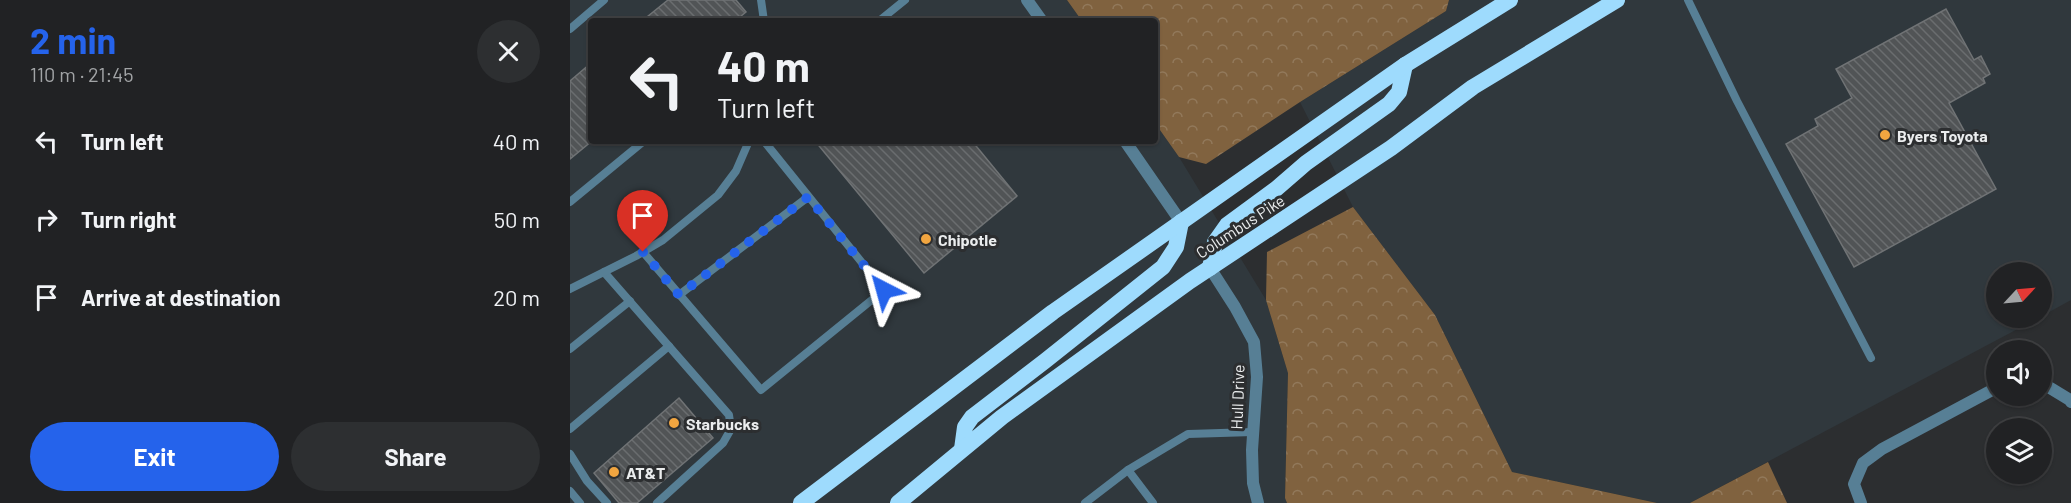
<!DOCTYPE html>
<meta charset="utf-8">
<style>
body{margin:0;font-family:Barlow,sans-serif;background:#2d2f31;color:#f1f3f6;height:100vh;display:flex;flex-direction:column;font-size:22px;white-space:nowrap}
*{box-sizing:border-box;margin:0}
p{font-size:20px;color:#a2a4a6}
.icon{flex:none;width:33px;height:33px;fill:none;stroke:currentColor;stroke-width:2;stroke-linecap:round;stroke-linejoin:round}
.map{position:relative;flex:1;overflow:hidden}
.side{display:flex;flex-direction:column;background:#212224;width:570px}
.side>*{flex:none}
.top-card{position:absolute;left:18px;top:18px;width:570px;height:126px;border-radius:6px;box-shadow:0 2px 4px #0004,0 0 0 2px #3e3f41;background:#212224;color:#f1f3f6;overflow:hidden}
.needle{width:39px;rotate:64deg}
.buttons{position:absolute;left:1416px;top:262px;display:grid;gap:12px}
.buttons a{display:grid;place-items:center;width:66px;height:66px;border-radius:50%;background:#212224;box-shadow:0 2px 4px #0004,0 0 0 2px #3e3f41;font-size:30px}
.pin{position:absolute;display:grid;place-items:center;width:51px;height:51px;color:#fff;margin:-62px -26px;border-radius:50% 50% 50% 0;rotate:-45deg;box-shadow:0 0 6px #0007}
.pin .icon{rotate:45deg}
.me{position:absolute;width:66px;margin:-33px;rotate:321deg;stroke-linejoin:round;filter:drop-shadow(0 0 4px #0008)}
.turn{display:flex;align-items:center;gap:21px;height:126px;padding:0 30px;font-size:27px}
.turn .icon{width:78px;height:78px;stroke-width:2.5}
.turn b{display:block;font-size:42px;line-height:51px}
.round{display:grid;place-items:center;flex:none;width:63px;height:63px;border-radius:32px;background:#2d2f31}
.headline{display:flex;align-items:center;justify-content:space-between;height:102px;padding:0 30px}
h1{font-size:36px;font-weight:700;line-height:45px;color:#2563eb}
.cta{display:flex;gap:12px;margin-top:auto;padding:12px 30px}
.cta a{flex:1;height:69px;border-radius:36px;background:#2563eb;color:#fff;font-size:24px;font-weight:700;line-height:69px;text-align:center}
.cta a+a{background:#2d2f31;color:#f1f3f6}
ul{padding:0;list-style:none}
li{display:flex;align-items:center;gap:18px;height:78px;padding:0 30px}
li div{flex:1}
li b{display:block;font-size:22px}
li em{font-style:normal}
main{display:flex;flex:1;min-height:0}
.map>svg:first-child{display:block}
</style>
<main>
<section class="side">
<div class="headline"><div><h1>2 min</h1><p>110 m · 21:45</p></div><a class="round"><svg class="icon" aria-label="close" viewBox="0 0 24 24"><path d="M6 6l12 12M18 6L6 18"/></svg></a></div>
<ul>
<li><svg class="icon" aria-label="left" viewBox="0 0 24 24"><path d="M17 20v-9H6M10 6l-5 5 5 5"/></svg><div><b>Turn left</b></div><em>40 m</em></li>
<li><svg class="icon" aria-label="right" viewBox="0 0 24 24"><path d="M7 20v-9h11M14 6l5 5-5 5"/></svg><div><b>Turn right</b></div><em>50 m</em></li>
<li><svg class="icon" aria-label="arrive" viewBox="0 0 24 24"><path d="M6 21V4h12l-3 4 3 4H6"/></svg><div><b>Arrive at destination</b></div><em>20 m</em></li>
</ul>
<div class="cta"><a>Exit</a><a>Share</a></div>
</section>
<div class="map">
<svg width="1501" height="503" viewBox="0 0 1501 503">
<defs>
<pattern id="forest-crowns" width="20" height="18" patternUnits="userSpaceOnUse" patternTransform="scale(1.5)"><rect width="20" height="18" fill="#80623f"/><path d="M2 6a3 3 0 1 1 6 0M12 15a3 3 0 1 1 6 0" fill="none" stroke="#92795b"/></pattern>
<pattern id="building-back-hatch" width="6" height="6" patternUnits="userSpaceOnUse" patternTransform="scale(1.5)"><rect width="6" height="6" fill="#515456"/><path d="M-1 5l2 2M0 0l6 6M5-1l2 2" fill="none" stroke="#6a6d6f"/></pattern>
</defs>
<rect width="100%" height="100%" fill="#2c2e30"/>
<!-- built -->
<g fill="#30383d">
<polygon points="0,0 497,0 512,21 21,21 21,141 585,141 585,123 609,157 696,300 718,373 715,497 717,503 0,503"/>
<polygon points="879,0 1501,0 1501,300 1472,316 1472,273 1426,273 1426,318 1468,318 1120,503 1087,503 942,472 865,315 783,207 730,102 876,11"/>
</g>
<!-- forest -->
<g fill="url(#forest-crowns)">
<polygon points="497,0 879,0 876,11 730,102 636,164 609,157 585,123 585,21 512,21"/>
<polygon points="783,207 865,315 942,472 1087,503 717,503 715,498 718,373 696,300 697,252"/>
<polygon points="1198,462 1217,503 1120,503"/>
</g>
<!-- building -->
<g fill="url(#building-back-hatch)" stroke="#707375" stroke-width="1.5">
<polygon points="98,0 166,0 176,12 165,21 72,21"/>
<polygon points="1376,9 1404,60 1411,56 1420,74 1413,78 1415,83 1379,103 1426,189 1284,267 1216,144 1248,126 1245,119 1282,98 1266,69"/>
<polygon points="21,63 22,141 0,159 0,81"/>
<polygon points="245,141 402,141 447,196 354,273"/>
<polygon points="109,398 143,438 67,503 49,503 24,473"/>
</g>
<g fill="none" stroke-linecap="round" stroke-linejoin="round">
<!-- service -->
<g stroke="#577f95" stroke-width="8">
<polyline points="191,0 194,21"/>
<polyline points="1118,0 1167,101 1301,358"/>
<polyline points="309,21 335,0"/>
<polyline points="0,29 34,0"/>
<polyline points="0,202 74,141"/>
<polyline points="73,252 191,390 314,290 194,141"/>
<polyline points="34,272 159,415 161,429 153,443 87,503"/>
<polyline points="0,289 66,256 93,240 148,195 166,171 179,141"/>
<polyline points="109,295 238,197"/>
<polyline points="0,349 60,301"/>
<polyline points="0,429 99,346"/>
<polyline points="0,454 17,481 37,503"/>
<polyline points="558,470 583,503"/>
<polyline points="0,491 10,503"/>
<polyline points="515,503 558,470 618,434 683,432"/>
</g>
<!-- minor -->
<g stroke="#577f95" stroke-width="12">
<polyline points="457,0 472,21"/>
<polyline points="555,141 611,222"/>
<polyline points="640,268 665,307 684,342 687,377 682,450 683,483 688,503"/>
<polyline points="1472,383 1500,400 1501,402"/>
<polyline points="1291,503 1284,484 1293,463 1312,449 1426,388"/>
</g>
<!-- trunk -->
<g stroke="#9edbfd" stroke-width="16">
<polyline points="640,268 645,242 657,225 706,189 736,163 819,104 829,92 835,65"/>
<polyline points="392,449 395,427 402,417 475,361 593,267 606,247 611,222"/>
<polyline points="231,503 483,312 835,65 940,0"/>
<polyline points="328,503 432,417 620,281 821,148 903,87 1047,0"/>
</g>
</g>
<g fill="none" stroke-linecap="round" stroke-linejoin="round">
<!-- route -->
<polyline stroke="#2563eb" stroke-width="10" stroke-dasharray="0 18" points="73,252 109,295 238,197 314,290"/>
</g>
<!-- markers -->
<g fill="#f1a540" stroke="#2c2e30" stroke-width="2">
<circle cx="1315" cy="135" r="6"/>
<circle cx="356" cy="239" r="6"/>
<circle cx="104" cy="423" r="6"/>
<circle cx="44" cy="472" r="6"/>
</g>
<g text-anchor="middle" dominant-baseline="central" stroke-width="6" stroke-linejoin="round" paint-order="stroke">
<!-- poi labels -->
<g font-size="16" font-weight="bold" fill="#ebedee" stroke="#2c2e30" text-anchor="start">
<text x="1327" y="135">Byers Toyota</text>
<text x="368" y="239">Chipotle</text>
<text x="116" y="423">Starbucks</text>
<text x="56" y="472">AT&amp;T</text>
</g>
<!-- street labels -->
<g font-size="16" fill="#ebedee" stroke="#2c2e30">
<text transform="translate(670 226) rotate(-33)">Columbus Pike</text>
<text transform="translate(667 397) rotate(-88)">Hull Drive</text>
</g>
</g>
</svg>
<div class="buttons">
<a><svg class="needle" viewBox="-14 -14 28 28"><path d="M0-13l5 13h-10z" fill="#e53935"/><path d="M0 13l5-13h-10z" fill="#a2a4a6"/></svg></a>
<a><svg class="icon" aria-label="sound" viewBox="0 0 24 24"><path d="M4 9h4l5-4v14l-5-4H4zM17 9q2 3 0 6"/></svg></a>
<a><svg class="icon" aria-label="layers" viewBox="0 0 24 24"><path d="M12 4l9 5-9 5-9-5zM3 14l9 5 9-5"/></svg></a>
</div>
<div class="pin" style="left:73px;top:252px;background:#d93025"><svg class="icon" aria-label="arrive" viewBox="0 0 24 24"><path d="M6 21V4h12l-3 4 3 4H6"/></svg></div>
<svg class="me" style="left:314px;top:290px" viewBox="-20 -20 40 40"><path d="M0-17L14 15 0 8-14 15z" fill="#2563eb" stroke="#fff" stroke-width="4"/></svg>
<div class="top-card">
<div class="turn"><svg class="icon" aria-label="left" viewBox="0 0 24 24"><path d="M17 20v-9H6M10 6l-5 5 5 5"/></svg><div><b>40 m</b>Turn left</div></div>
</div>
</div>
</main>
